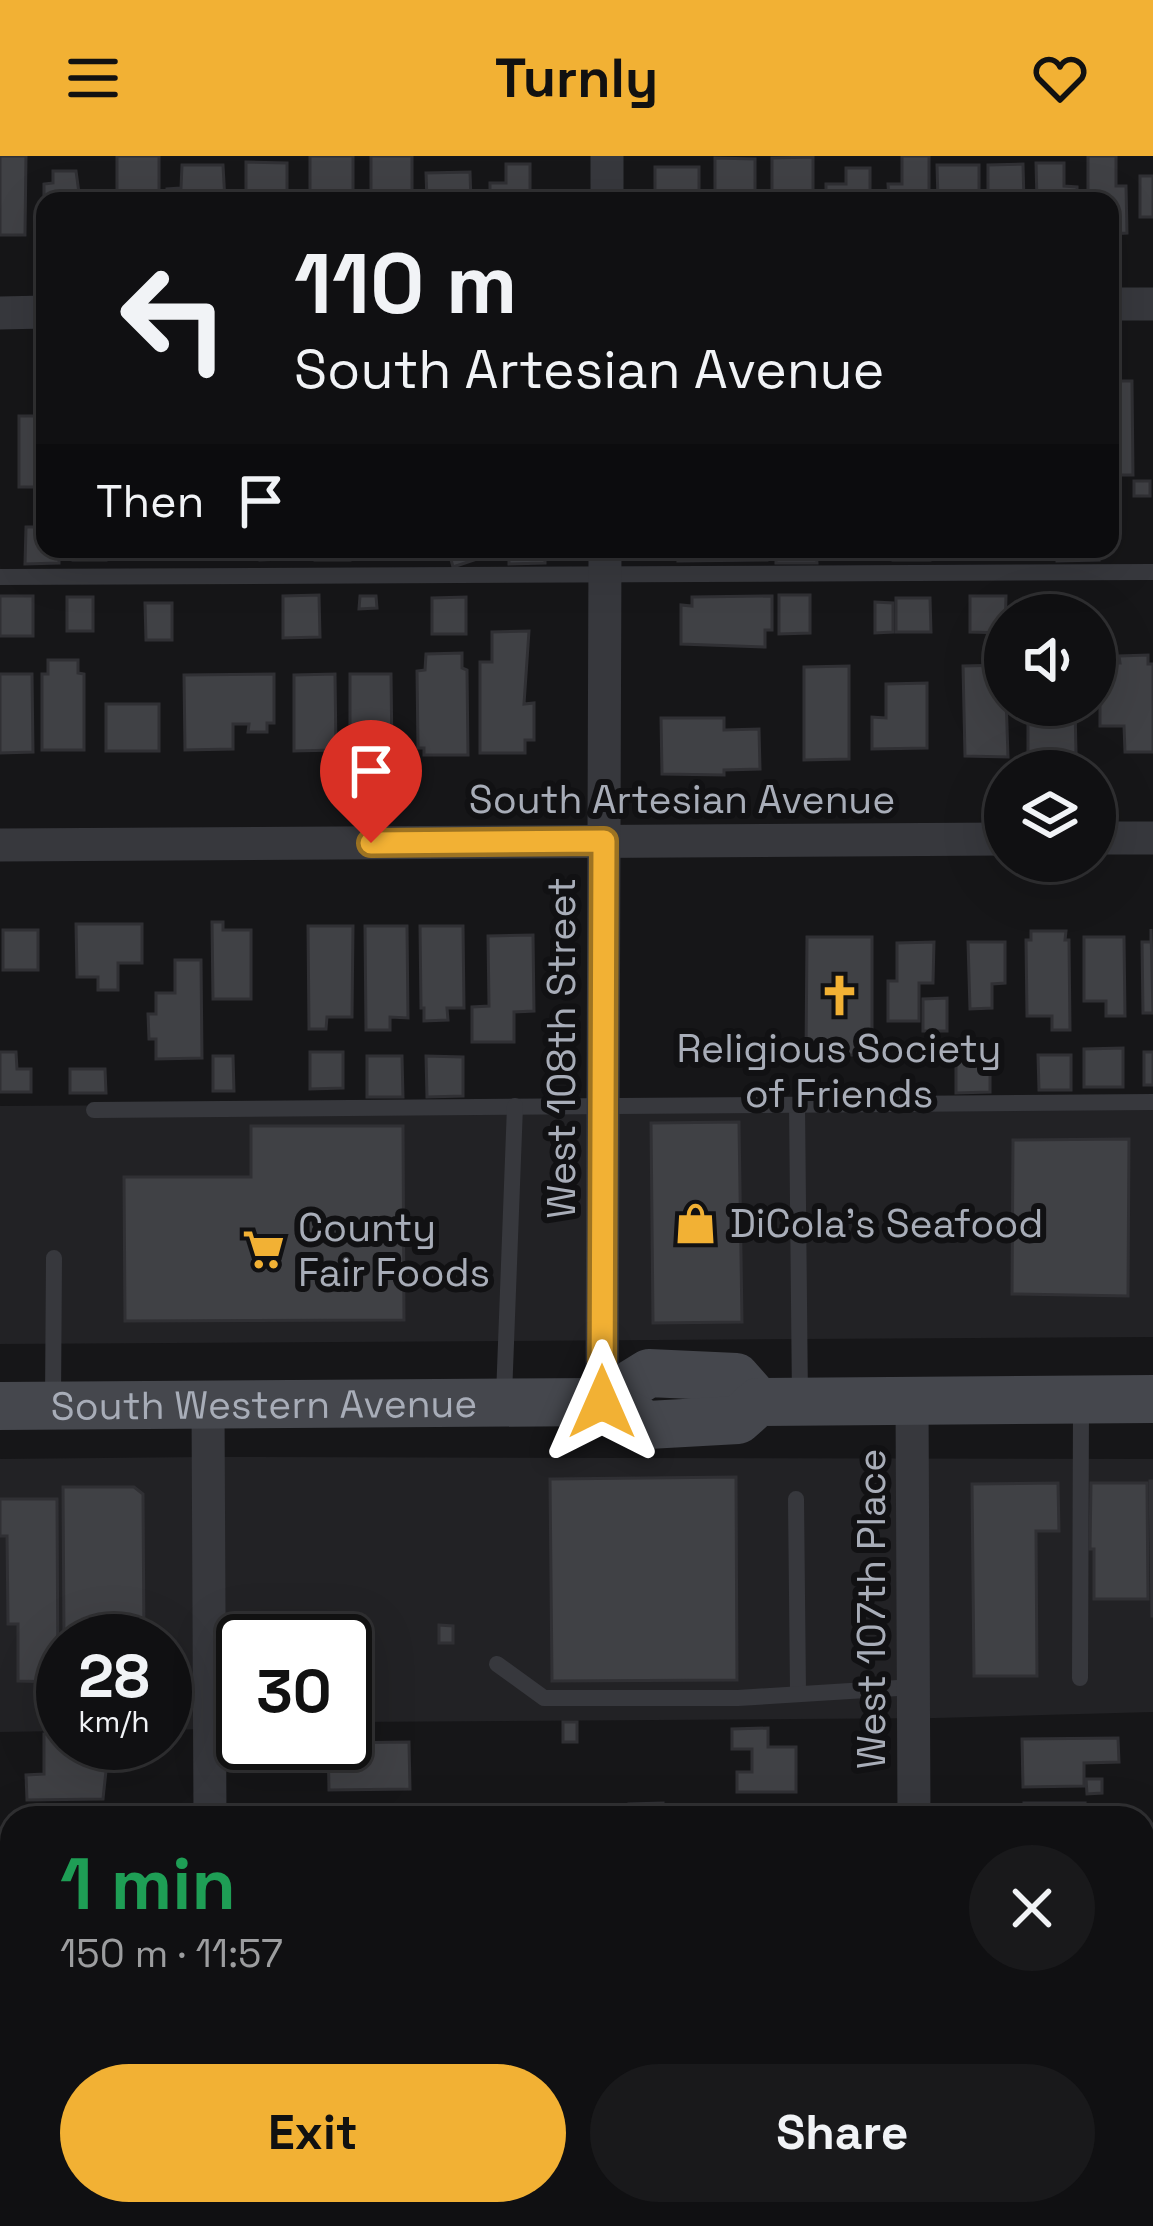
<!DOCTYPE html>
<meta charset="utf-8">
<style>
body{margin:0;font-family:"Space Grotesk",sans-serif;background:#19191b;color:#f1f3f6;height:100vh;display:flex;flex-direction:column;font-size:45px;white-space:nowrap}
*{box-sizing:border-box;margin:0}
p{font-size:39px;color:#9c9d9f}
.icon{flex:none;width:66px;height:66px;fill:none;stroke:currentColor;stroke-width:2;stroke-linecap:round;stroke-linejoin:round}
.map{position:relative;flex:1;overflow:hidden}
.drawer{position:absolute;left:0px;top:1650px;width:1155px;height:420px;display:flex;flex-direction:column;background:#101012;border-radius:36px 36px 0 0;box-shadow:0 12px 48px #0002,0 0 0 3px #303032}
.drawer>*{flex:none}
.hud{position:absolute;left:36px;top:36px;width:1083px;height:366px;border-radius:24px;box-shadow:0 12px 48px #0002,0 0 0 3px #303032;background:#101012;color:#f1f3f6;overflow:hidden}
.controls{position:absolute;left:984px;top:438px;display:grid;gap:24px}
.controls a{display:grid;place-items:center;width:132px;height:132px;border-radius:50%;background:#101012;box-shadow:0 12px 48px #0002,0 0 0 3px #303032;font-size:60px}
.speed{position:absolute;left:36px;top:1458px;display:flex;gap:24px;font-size:60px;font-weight:700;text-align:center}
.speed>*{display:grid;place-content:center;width:156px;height:156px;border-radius:50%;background:#101012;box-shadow:0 12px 48px #0002,0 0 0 3px #303032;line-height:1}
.speed small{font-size:30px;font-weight:400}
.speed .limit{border:6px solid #111;border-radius:18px;background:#fff;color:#111}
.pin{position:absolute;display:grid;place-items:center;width:102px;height:102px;color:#fff;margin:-123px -51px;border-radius:50% 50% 50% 0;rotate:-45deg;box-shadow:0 0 12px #0007}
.pin .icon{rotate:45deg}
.me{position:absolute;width:132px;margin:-66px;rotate:0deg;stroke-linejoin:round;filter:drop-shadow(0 0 9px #0008)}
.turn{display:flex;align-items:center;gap:42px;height:252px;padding:0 60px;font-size:54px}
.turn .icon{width:156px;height:156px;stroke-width:2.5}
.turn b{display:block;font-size:84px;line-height:102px}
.then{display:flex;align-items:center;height:114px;padding:0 60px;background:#0003;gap:24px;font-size:45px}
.round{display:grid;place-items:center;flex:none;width:126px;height:126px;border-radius:63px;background:#19191b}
.head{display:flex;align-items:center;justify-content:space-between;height:204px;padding:0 60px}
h1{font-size:72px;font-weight:700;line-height:90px;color:#1e9e55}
.cta{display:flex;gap:24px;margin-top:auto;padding:24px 60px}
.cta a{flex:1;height:138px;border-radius:72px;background:#f2b134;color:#111;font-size:48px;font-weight:700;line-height:138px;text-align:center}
.cta a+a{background:#19191b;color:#f1f3f6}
header{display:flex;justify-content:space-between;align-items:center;height:156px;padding:0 60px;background:#f2b134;color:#111;font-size:54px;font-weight:700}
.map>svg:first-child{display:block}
</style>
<header><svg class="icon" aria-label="menu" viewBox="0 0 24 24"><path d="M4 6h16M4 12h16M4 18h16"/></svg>Turnly<svg class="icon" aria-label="heart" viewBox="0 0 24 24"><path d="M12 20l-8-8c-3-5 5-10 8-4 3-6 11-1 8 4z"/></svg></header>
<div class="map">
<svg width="1153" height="2070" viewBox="0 0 1153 2070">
<rect width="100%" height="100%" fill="#161618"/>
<!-- built -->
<g fill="#222225">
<polygon points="1153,943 1153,1181 0,1188 0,950"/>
<polygon points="204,1301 1153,1303 1153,1556 936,1562 345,1566 345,1485 243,1485 243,1567 205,1567 205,1573 165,1574 165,1485 63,1485 63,1575 0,1576 0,1303"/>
</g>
<!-- building -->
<g fill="#404145" stroke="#303034" stroke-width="3">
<polygon points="0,0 26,0 25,79 0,79"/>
<rect x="117" y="0" width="42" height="45"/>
<polygon points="310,0 353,0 353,45 300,45 299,38 310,39"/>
<rect x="371" y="0" width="41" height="45"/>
<polygon points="902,0 929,0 929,45 889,45 888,28 902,28"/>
<polygon points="1088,0 1116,0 1116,30 1126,30 1127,77 1110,78 1110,45 1088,45"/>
<polygon points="813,1 813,45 772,45 772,2"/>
<polygon points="715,2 755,3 755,45 715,45"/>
<polygon points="246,6 287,7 287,45 246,45"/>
<polygon points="1036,7 1064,7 1064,30 1077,31 1077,45 1037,45"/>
<polygon points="506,8 530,8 530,45 490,45 490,27 506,27"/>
<polygon points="1023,8 1024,45 988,45 988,9"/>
<polygon points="182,9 223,9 225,45 167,45 167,33 181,32"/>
<polygon points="937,9 979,9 979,45 938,45"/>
<rect x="655" y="11" width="44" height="34"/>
<polygon points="846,12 870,12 870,45 826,45 826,28 846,28"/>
<polygon points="53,15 76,15 80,44 90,45 45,45 44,80 44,28 53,27"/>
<polygon points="470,16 471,45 427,45 426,17"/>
<rect x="1140" y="20" width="13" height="41"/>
<polygon points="1110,225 1132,225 1133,319 1110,319"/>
<rect x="19" y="260" width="26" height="71"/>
<rect x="1134" y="325" width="16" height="15"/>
<polygon points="26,371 45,371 45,393 59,393 59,407 25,408"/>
<rect x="73" y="393" width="33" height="11"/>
<polygon points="160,393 197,393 197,401 160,400"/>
<polygon points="260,393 281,393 281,403 260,404"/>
<rect x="315" y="393" width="35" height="11"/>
<rect x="385" y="393" width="31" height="10"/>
<polygon points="448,393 474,393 477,403 453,411"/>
<polygon points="509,393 545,393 545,407 509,408"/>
<polygon points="679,393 767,393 767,404 678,405"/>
<polygon points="776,393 816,393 817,407 776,407"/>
<rect x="893" y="393" width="37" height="11"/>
<rect x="1014" y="393" width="34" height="6"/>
<polygon points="1057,393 1099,393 1099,404 1057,405"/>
<polygon points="319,439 320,481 283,482 283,440"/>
<polygon points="779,439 810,439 810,477 779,478"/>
<rect x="0" y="440" width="33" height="40"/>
<polygon points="360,440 376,440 377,452 359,453"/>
<polygon points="772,440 772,474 765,474 765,491 681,488 681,449 692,450 692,441"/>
<polygon points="970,440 1006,440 1005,477 970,476"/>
<rect x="67" y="441" width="26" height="34"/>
<polygon points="466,441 466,478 432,478 432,442"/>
<polygon points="896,442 930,442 931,476 896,476"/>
<polygon points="875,446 893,447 893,476 875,477"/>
<polygon points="145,447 172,447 172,484 146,484"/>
<polygon points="529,475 524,548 534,547 534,584 525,584 525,597 480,597 480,506 492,506 492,476"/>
<polygon points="462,497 462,512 467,514 468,599 424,599 424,592 418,592 417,515 425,514 426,498"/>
<polygon points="1148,499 1148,508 1153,508 1153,596 1125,596 1124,570 1100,570 1100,507 1120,507 1119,500"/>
<polygon points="48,504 78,504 78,517 84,518 84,594 42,594 42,518 48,518"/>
<polygon points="1005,509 1008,601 965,600 963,510"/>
<polygon points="849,510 849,603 804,604 804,511"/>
<polygon points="0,518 32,518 33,596 0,597"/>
<polygon points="274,518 274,567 267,567 267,576 248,576 249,568 233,568 233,593 185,594 184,519"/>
<polygon points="335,518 336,594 294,595 294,519"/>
<polygon points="350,518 391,518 392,597 350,598"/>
<polygon points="927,527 927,592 872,593 872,561 886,562 886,528"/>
<rect x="106" y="548" width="53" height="47"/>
<polygon points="1028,549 1075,549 1076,597 1028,597"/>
<polygon points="661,562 724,562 724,574 759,573 760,613 724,614 724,619 662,618"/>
<polygon points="212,766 223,766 223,774 251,774 251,843 213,843"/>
<polygon points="76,768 142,768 142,807 118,807 118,834 98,834 98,821 77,821"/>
<polygon points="308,770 353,770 352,861 327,861 326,873 309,873"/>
<polygon points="365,770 407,770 408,862 390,861 390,874 366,874"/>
<polygon points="420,770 463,770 464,852 447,852 448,864 424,865 424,852 421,852"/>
<polygon points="1151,773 1153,857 1143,857 1142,786 1151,786"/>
<rect x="3" y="774" width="35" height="40"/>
<polygon points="1031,775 1066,775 1065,784 1069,784 1070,874 1052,874 1052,860 1027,860 1026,784 1031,784"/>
<polygon points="533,779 534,855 514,856 514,886 472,886 472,851 489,850 488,780"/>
<polygon points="807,781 872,781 872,899 806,899"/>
<polygon points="1084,781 1124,781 1125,860 1106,860 1106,845 1084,845"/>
<polygon points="934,786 933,827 919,827 919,865 888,865 888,825 897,825 897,787"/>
<polygon points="968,786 1005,786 1005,827 992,828 992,852 970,853"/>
<polygon points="175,804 201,804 202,902 156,903 156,883 149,883 148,858 156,858 156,837 175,837"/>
<polygon points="947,842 947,875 923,875 923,843"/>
<polygon points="1123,892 1123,931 1084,931 1084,893"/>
<polygon points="0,896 16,896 17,913 31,913 31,936 0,936"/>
<polygon points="310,896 343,896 343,932 310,933"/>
<rect x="1144" y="896" width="9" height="33"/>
<polygon points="990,899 990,936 956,937 956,900"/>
<polygon points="1038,899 1071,899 1071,934 1039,934"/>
<polygon points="213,900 233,900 234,935 213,935"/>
<polygon points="367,900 402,900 403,941 367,941"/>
<polygon points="426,900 463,901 463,940 427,941"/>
<polygon points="70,913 105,913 106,937 70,937"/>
<polygon points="739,966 742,1166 653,1167 651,967"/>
<polygon points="251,970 403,970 404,1164 125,1165 124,1021 251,1021"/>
<polygon points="1129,983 1128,1140 1012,1138 1013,984"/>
<polygon points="736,1321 737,1524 552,1525 550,1323"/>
<polygon points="1150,1325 1153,1325 1153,1460 1152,1460"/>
<polygon points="1058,1327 1059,1375 1036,1375 1037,1520 974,1520 972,1328"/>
<polygon points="1091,1327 1147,1327 1148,1443 1094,1443 1094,1393 1090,1393"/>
<polygon points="63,1331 134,1331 143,1338 144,1485 64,1485"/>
<polygon points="0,1343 57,1343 58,1526 18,1525 18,1468 8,1468 7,1380 0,1380"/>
<polygon points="439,1469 453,1470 453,1487 439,1487"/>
<rect x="563" y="1566" width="14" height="20"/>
<polygon points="768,1572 768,1591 796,1591 796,1636 737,1636 737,1616 752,1616 752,1593 732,1593 732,1573"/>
<polygon points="44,1578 63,1578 63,1587 109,1587 103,1643 27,1644 26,1619 44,1618"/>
<polygon points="1118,1582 1119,1606 1084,1607 1084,1630 1023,1631 1022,1583"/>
<polygon points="409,1586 410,1633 329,1634 328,1587"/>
<polygon points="1086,1623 1102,1623 1102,1637 1087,1638"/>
<polygon points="663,1647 663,1662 629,1662 629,1648"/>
<polygon points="1024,1647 1085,1647 1084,1656 1097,1656 1097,1662 1024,1662"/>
<polygon points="335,1653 377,1653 378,1662 335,1662"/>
<polygon points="1143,2046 1153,2046 1153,2070 1127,2070 1127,2058 1143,2058"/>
<rect x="336" y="2058" width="81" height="12"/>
<rect x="715" y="2058" width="107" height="12"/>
<rect x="1019" y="2059" width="43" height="11"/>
</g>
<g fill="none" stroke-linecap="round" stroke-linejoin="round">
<!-- lane -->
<g stroke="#37383d" stroke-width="16">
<polyline points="0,421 1153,416"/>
<polyline points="797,949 800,1244"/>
<polyline points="94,954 1153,946"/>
<polyline points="504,1240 515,950"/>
<polyline points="53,1245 54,1102"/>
<polyline points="796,1343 798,1535"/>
<polyline points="497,1508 544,1542 738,1542 914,1531"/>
<polyline points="1080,1522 1081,1250"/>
</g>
<!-- street -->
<g stroke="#37383d" stroke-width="33">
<polyline points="607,0 607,45"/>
<polyline points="1110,148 1153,148"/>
<polyline points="0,157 45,156"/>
<polyline points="1095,682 1153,682"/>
<polyline points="0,689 1005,683"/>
<polyline points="912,1244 914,1662"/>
<polyline points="602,1246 605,393"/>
<polyline points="208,1249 210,1662"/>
<polyline points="214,2058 214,2070"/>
<polyline points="917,2058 917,2070"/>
</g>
<!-- secondary -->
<g stroke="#45474d" stroke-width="48">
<polyline points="602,1246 649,1217 736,1221 758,1246"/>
<path id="s1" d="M0,1250L602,1246L648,1269L738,1264L758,1246L1153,1243"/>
</g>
</g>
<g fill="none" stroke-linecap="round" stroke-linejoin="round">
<defs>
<polyline id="route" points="371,687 604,685 602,1246"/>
</defs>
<!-- route casing -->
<use href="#route" stroke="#9d7322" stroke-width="30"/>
<!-- route -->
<use href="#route" stroke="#f2b134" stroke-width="21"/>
</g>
<!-- icons -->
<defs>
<symbol id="church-bare" viewBox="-9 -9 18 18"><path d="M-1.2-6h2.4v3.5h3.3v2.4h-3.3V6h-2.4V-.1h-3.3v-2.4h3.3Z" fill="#f2b134" stroke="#111113" stroke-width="2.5" paint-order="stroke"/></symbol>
<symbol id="shop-bare" viewBox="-9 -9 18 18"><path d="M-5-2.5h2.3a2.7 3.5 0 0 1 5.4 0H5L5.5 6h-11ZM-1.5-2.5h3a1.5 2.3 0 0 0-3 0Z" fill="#f2b134" stroke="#111113" stroke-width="2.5" paint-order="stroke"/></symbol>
<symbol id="supermarket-bare" viewBox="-9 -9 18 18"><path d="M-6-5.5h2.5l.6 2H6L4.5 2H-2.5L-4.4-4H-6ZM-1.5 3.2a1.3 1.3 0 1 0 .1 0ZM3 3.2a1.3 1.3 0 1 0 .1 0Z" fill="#f2b134" stroke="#111113" stroke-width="2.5" paint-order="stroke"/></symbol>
</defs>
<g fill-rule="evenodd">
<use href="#church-bare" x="810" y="810" width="59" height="59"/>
<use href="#shop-bare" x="666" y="1038" width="59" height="59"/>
<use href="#supermarket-bare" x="234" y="1064" width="59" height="59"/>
</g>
<g text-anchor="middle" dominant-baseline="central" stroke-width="12" stroke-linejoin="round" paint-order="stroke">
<!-- street labels -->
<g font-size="39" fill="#a8adb8" stroke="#111113">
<text x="682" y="643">South Artesian Avenue</text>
<text transform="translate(561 892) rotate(-90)">West 108th Street</text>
<text stroke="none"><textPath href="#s1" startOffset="264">South Western Avenue</textPath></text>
<text transform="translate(871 1453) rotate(-90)">West 107th Place</text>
</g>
<!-- poi labels -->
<g font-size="39" fill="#a8adb8" stroke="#111113" text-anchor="start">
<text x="839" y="892" text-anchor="middle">Religious Society<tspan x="839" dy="45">of Friends</tspan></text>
<text x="730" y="1067">DiCola's Seafood</text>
<text x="298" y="1071">County<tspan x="298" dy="45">Fair Foods</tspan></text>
</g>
</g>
</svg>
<div class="controls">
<a><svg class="icon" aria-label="sound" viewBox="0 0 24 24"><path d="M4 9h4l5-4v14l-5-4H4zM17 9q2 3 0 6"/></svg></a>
<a><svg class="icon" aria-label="layers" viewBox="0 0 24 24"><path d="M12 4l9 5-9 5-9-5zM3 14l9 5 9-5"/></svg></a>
</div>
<div class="speed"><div>28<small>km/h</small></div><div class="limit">30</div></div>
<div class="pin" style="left:371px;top:687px;background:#d93025"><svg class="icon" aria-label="arrive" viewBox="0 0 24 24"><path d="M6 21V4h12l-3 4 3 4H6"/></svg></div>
<svg class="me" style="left:602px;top:1246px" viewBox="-20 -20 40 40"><path d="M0-17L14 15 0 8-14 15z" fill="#f2b134" stroke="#fff" stroke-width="4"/></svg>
<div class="hud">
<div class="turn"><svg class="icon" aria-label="left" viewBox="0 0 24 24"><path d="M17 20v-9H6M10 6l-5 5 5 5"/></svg><div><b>110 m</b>South Artesian Avenue</div></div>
<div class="then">Then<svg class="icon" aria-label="arrive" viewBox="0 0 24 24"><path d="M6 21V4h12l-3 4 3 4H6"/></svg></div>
</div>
<section class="drawer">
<div class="head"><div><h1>1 min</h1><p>150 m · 11:57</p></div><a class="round"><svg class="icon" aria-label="close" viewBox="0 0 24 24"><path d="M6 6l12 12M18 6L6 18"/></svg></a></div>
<div class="cta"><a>Exit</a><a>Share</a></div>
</section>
</div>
